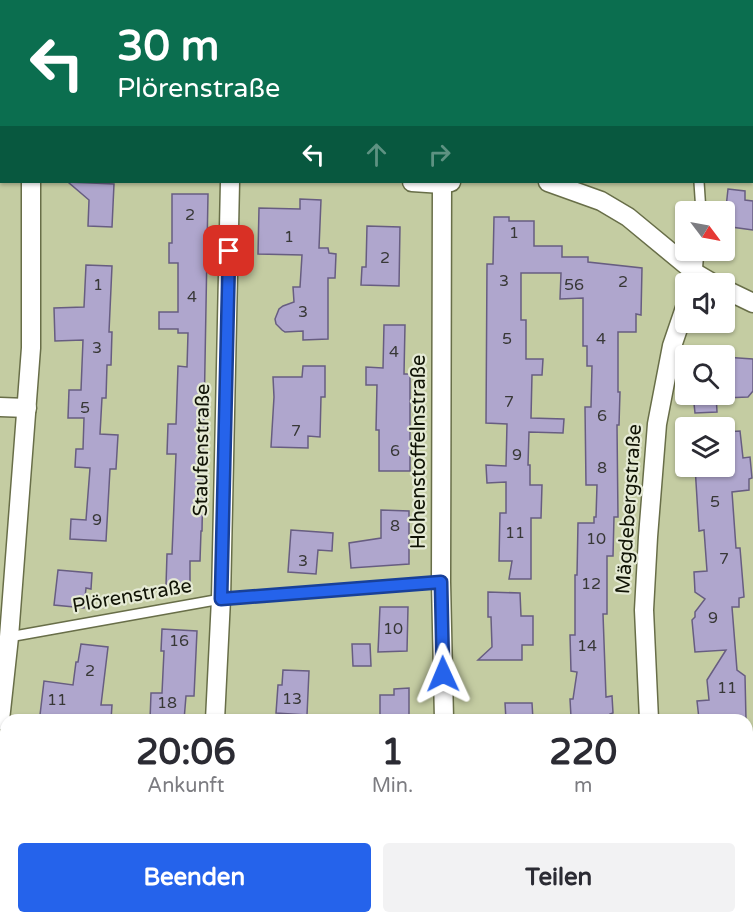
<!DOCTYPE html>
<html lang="de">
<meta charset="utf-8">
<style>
body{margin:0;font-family:"Varela Round",sans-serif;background:#f2f2f3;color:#2b2b33;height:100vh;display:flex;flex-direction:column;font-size:22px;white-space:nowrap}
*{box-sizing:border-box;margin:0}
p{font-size:20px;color:#7c7c81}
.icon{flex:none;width:33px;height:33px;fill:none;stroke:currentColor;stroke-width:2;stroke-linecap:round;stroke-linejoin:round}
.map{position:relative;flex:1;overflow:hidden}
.side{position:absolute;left:0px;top:714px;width:753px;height:210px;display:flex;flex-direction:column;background:#fff;border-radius:18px 18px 0 0;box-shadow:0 2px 4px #0004}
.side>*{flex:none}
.top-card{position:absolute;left:0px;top:0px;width:753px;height:183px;box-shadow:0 2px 4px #0004;background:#0b6e4f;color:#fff;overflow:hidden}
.needle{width:39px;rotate:122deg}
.fabs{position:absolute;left:675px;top:201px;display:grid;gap:12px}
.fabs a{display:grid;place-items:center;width:60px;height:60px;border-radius:6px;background:#fff;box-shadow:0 2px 4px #0004;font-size:30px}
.pin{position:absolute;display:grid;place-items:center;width:51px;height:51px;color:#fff;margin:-26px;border-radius:12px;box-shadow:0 3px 9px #0006}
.me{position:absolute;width:66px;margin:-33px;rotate:359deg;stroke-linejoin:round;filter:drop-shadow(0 0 4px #0008)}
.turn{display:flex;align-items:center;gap:21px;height:126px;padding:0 18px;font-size:27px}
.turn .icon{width:78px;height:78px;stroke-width:2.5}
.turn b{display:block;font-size:42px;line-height:51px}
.lanes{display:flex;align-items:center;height:57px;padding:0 18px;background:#0003;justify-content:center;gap:30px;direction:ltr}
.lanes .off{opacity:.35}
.eta{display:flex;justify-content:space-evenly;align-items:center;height:102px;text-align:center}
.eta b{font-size:36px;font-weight:700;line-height:42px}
.button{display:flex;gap:12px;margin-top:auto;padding:12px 18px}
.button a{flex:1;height:69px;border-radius:6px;background:#2563eb;color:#fff;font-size:24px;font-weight:700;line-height:69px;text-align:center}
.button a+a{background:#f2f2f3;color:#2b2b33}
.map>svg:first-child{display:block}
</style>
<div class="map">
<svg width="753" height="924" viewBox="0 0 753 924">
<rect width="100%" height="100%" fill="#c4cca2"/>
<!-- building -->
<g fill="#afa6cd" stroke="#675d81" stroke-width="1.5">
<polygon points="68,182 114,184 112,227 88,226 89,200"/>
<polygon points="728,189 745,191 745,200 753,201 753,230 724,226"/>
<polygon points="172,194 208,194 202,531 201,531 200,561 190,561 190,586 166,586 167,554 172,554 176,454 167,454 168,424 176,424 178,366 187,367 188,333 178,333 178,329 159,329 159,312 178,312 178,263 169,263 169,243 172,243"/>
<polygon points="300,199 321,200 319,248 328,248 329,253 336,254 335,278 328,278 328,339 303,340 303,331 285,332 282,330 276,324 275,319 279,309 283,306 294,302 293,287 300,287 302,255 258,254 259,208 300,209"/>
<polygon points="494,217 509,217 509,221 534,221 534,246 562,246 562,257 588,257 588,262 642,268 641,315 636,314 636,332 618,332 618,392 620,392 619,425 617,425 618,517 614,517 613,556 607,556 607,614 603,614 606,697 612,696 613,713 610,714 611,720 575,720 575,717 571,717 570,699 573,699 577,672 571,671 570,635 575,635 575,575 577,575 578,523 594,523 594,517 596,517 597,485 586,485 585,407 591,407 592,366 587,366 587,346 583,346 583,298 560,299 561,273 521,273 521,320 526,320 526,359 543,359 542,375 532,375 531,418 564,419 563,433 529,432 528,465 530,465 530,485 542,485 541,518 531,518 531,579 509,579 512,561 499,561 500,513 506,513 506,482 487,483 486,465 506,466 507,424 486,423 487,264 493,264"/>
<polygon points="367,226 400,227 399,286 361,285 362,267 366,267"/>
<polygon points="86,265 112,266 109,332 112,332 111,365 107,365 106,398 102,398 100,434 118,435 116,469 110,469 106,541 70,539 71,519 86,520 90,468 75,467 76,449 83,449 84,418 68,418 69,390 81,390 83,340 55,341 54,308 84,307"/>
<polygon points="384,325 405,325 404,374 410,374 410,471 379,471 379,430 376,430 377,385 366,385 366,367 383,368"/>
<polygon points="724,357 753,359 753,391 748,397 724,398"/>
<polygon points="303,366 325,366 325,397 321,397 320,437 308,436 308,448 271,447 274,397 273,377 302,377"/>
<polygon points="693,394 716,394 717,412 695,413"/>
<polygon points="740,431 743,458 750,457 752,478 749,479 749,490 732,492 736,548 740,548 744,597 739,598 739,607 732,607 737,670 745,676 746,720 724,720 723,717 699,719 697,701 709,700 707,680 726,650 695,652 692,620 695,617 695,612 705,599 695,592 694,572 707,571 704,530 699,531 695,466 724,466 724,432"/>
<polygon points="381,510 409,511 409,564 351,568 349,543 381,538"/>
<polygon points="291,530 333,533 332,551 318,550 316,574 288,572"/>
<polygon points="58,570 92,573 91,589 86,588 84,608 54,605"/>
<polygon points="488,592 520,593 521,616 533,616 533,645 522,645 522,660 478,660 492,647 491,617 488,617"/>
<polygon points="380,607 408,607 407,651 378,652"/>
<polygon points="162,629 197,631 194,696 186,696 184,720 150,720 151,693 162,693 164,651 161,651"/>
<polygon points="81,644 108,647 101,705 112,705 111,720 90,720 40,715 44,681 73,685 76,662 78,662"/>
<polygon points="352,644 370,644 371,666 353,666"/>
<polygon points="283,670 309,671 307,715 276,713 278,685 282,685"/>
<polygon points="409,688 409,720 380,720 380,695 394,695 394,689"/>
<polygon points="505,703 532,703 533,720 506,720"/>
</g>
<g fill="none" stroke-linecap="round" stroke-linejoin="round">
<defs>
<g id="service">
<polyline points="699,182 701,212"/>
<polyline points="697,274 699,250"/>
<polyline points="9,637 221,599 441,582"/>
</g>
<g id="minor">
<polyline points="0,147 2,147"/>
<polyline points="412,182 442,184 451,182"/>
<polyline points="548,182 601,201 628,217 697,274 714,284"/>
<polyline points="442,184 441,582 444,720"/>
<polyline points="724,289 753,303"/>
<polyline points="0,407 27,408"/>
<polyline points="0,720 9,637 31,348 31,182"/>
<polyline points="215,720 221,599 230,182"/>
<polyline points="649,720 644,610 648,537 657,424 672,346 686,305"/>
<polyline points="448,918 448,924"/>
<polyline points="660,918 660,924"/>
<polyline points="205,924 206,918"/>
</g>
</defs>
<!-- service casing -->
<use href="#service" stroke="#686e48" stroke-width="12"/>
<!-- minor casing -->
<use href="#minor" stroke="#686e48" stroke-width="21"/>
<!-- path -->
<polyline stroke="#898f6e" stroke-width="4" stroke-dasharray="4.5 3" stroke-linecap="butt" points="752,117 753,117"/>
<!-- service -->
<use href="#service" stroke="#fff" stroke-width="9"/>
<!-- minor -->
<use href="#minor" stroke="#fff" stroke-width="18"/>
</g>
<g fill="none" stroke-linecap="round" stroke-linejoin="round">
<defs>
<polyline id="route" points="229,251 221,599 441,582 443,674"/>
</defs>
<!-- route casing -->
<use href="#route" stroke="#184099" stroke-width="15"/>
<!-- route -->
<use href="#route" stroke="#2563eb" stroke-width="10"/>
</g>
<g text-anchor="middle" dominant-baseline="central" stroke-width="4.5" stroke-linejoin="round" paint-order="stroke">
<!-- number labels -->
<g font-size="16" fill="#383837">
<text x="190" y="215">2</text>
<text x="514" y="233">1</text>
<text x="289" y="237">1</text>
<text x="385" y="258">2</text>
<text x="504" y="281">3</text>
<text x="623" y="282">2</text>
<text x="98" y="285">1</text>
<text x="574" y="285">56</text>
<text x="192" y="297">4</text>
<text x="303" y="312">3</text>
<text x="507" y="339">5</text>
<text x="601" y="339">4</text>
<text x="97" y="348">3</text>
<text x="394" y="352">4</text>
<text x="509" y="402">7</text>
<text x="85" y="408">5</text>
<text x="602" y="416">6</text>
<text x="296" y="431">7</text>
<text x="395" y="451">6</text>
<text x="517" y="455">9</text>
<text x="602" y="468">8</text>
<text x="715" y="502">5</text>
<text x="97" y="520">9</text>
<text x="395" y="526">8</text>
<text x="515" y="533">11</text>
<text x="596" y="539">10</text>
<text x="724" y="559">7</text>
<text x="303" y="561">3</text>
<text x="591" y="584">12</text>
<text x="713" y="618">9</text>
<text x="393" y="629">10</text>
<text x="179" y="641">16</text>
<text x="587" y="646">14</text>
<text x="90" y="671">2</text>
<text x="727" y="688">11</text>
<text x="292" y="699">13</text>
<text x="57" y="700">11</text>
<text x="167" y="703">18</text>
</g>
<!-- street labels -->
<g font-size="20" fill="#101305" stroke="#e5ead5">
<text transform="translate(202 450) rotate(-89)">Staufenstraße</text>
<text transform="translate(419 452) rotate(-90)">Hohenstoffelnstraße</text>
<text transform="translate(629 509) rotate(-86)">Mägdebergstraße</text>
<text transform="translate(132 596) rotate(-10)">Plörenstraße</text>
</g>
</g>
</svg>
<div class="fabs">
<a><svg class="needle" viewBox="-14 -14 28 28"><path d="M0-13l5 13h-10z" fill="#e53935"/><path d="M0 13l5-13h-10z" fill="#7c7c81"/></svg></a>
<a><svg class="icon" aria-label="sound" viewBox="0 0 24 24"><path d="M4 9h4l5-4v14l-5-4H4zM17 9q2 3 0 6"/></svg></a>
<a><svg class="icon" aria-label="search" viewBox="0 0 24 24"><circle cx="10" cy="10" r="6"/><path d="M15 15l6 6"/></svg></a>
<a><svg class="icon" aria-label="layers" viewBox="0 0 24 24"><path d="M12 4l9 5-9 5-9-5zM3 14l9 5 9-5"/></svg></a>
</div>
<div class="pin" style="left:229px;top:251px;background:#d93025"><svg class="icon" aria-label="arrive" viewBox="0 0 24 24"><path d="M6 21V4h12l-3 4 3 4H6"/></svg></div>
<svg class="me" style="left:443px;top:674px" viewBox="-20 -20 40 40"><path d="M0-17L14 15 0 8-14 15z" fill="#2563eb" stroke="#fff" stroke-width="4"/></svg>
<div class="top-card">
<div class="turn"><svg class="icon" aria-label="left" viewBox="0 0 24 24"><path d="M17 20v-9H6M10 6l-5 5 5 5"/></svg><div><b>30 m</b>Plörenstraße</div></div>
<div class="lanes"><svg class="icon" aria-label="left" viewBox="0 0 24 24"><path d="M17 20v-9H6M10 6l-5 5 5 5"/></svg><svg class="icon off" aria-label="ahead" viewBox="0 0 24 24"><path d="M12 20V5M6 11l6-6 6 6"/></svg><svg class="icon off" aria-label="right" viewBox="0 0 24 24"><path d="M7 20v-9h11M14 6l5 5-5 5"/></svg></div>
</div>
<section class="side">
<div class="eta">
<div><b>20:06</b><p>Ankunft</p></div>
<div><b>1</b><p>Min.</p></div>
<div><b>220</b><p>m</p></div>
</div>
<div class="button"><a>Beenden</a><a>Teilen</a></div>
</section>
</div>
